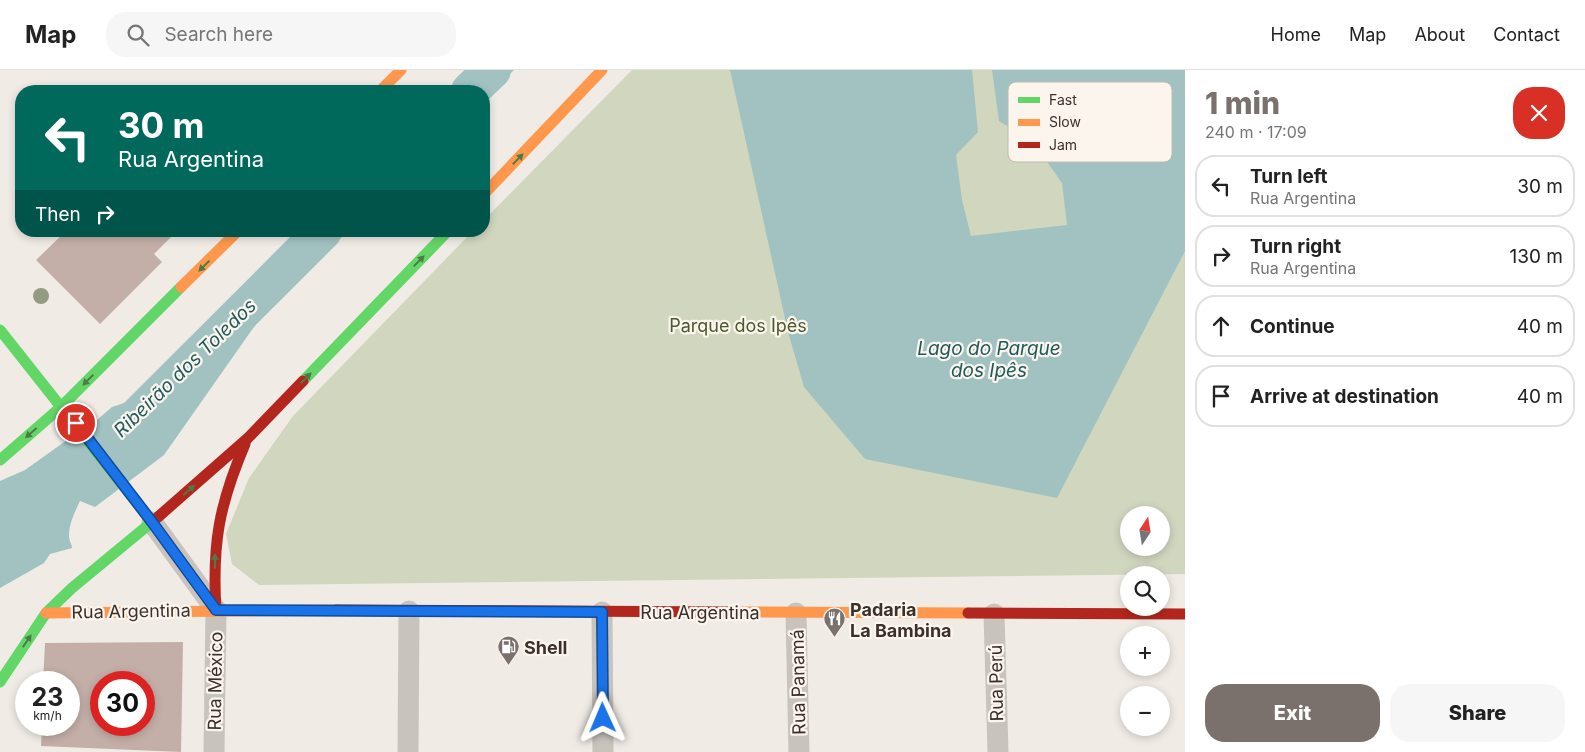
<!DOCTYPE html>
<meta charset="utf-8">
<style>
body{margin:0;font-family:Inter,sans-serif;background:#f6f6f6;color:#222;height:100vh;display:flex;flex-direction:column;font-size:19px;white-space:nowrap}
*{box-sizing:border-box;margin:0}
p{font-size:16px;color:#767676}
.icon{flex:none;width:28px;height:28px;fill:none;stroke:currentColor;stroke-width:2;stroke-linecap:round;stroke-linejoin:round}
.map{position:relative;flex:1;overflow:hidden}
.details{display:flex;flex-direction:column;background:#fff;width:400px}
.details>*{flex:none}
.hud{position:absolute;left:15px;top:15px;width:475px;height:152px;border-radius:20px;box-shadow:0 2px 8px #0003;background:#00695c;color:#fff;overflow:hidden}
.needle{width:32px;rotate:12deg}
.controls{position:absolute;left:1120px;top:436px;display:grid;gap:10px}
.controls a{display:grid;place-items:center;width:50px;height:50px;border-radius:50%;background:#fff;box-shadow:0 2px 8px #0003;font-size:25px}
.speed{position:absolute;left:15px;top:601px;display:flex;gap:10px;font-size:25px;font-weight:700;text-align:center}
.speed>*{display:grid;place-content:center;width:65px;height:65px;border-radius:50%;background:#fff;box-shadow:0 2px 8px #0003;line-height:1}
.speed small{font-size:12px;font-weight:400}
.speed .limit{border:8px solid #d22;background:#fff;color:#111}
.pin{position:absolute;display:grid;place-items:center;width:42px;height:42px;color:#fff;margin:-21px;border:2px solid #fff;border-radius:50%;box-shadow:0 1px 5px #0007}
.me{position:absolute;width:55px;margin:-28px;rotate:359deg;stroke-linejoin:round;filter:drop-shadow(0 0 4px #0008)}
.turn{display:flex;align-items:center;gap:18px;height:105px;padding:0 20px;font-size:22px}
.turn .icon{width:65px;height:65px;stroke-width:2.5}
.turn b{display:block;font-size:35px;line-height:42px}
.then{display:flex;align-items:center;height:48px;padding:0 20px;background:#0003;gap:10px;font-size:19px}
.round{display:grid;place-items:center;flex:none;width:52px;height:52px;border-radius:20px;background:#f6f6f6}
.headline{display:flex;align-items:center;justify-content:space-between;height:85px;padding:0 20px}
h1{font-size:30px;font-weight:800;line-height:38px;color:#7a716c}
.cta{display:flex;gap:10px;margin-top:auto;padding:10px 20px}
.cta a{flex:1;height:58px;border-radius:20px;background:#7a716c;color:#fff;font-size:20px;font-weight:800;line-height:58px;text-align:center}
.cta a+a{background:#f6f6f6;color:#222}
ul{padding:0;list-style:none}
li{display:flex;align-items:center;gap:15px;height:62px;margin:0 10px 8px;padding:0 10px;border:2px solid #e0e0e0;border-radius:20px}
li div{flex:1}
li b{display:block;font-size:19px}
li em{font-style:normal}
header{display:flex;align-items:center;gap:30px;box-sizing:border-box;height:70px;padding:0 25px;background:#fff;border-bottom:1px solid #e0e0e0}
header strong{font-size:24px}
nav{display:flex;gap:28px;margin-inline-start:auto;font-size:18px}
.search{width:350px;height:45px;background:#f6f6f6;display:flex;align-items:center;gap:12px;box-sizing:border-box;padding:0 18px;border-radius:20px;color:#767676;font-size:19px}
main{display:flex;flex:1;min-height:0}
.map>svg:first-child{display:block}
</style>
<header>
<strong>Map</strong>
<div class="search"><svg class="icon" aria-label="search" viewBox="0 0 24 24"><circle cx="10" cy="10" r="6"/><path d="M15 15l6 6"/></svg>Search here</div>
<nav><a>Home</a><a>Map</a><a>About</a><a>Contact</a></nav>
</header>
<main>
<div class="map">
<svg width="1185" height="682" viewBox="0 0 1185 682">
<rect width="100%" height="100%" fill="#f0ebe5"/>
<!-- green -->
<path fill="#d1d6bf" fill-rule="evenodd" d="M632,0H1185V504L259,515L232,494L226,464L249,408L293,346L473,161H484V150ZM1129,445H1161V478H1129Z"/>
<!-- water -->
<g fill="#a1c2c1">
<polygon points="492,0 514,0 484,30 484,21 470,21"/>
<polygon points="730,0 972,0 978,62 956,85 962,130 971,166 1067,155 1062,113 1033,72 999,51 992,0 1185,0 1185,181 1057,428 865,389 804,317 788,262"/>
<path d="M323,161H348L263,244L164,385L95,437L80,431C75,442 69,453 69,466C69,471 72,474 72,478L50,484L44,493L0,518V411L25,400L67,370L83,362L112,337L169,318Z"/>
</g>
<g fill="none" stroke-linecap="round" stroke-linejoin="round">
<!-- river -->
<g stroke="#a1c2c1" stroke-width="38">
<polyline points="470,21 492,0"/>
<polyline points="137,347 323,161"/>
</g>
</g>
<!-- building -->
<g fill="#c3afa7" fill-rule="evenodd">
<polygon points="66,161 177,161 154,184 162,192 100,254 36,190"/>
<path d="M183,572L181,682L41,676L42,655H69V612H43L45,573ZM101,612H144V655H101Z"/>
</g>
<g fill="none" stroke-linecap="round" stroke-linejoin="round">
<!-- street -->
<g stroke="#c9c3be" stroke-width="21">
<polyline points="152,452 216,540 214,682"/>
<polyline points="602,542 603,682"/>
<polyline points="796,543 799,682"/>
<polyline points="994,544 998,682"/>
<polyline points="408,682 409,541"/>
</g>
<!-- fast -->
<g stroke="#63d668" stroke-width="11">
<polyline points="0,260 152,452"/>
<polyline points="303,311 448,161"/>
<polyline points="0,390 61,337 181,217"/>
<polyline points="0,612 46,543 72,518 158,447"/>
</g>
<!-- slow -->
<g stroke="#ff974d" stroke-width="11">
<polyline points="380,21 401,0"/>
<polyline points="484,124 602,0"/>
<polyline points="181,217 238,161"/>
<polyline points="735,542 968,543"/>
<polyline points="46,543 336,540"/>
</g>
<!-- jam -->
<g stroke="#b3261e" stroke-width="11">
<polyline points="158,447 248,368 303,311"/>
<path d="M216,540C212,474 219,435 245,374"/>
<polyline points="336,540 735,542"/>
<polyline points="968,543 1185,544"/>
</g>
</g>
<!-- trees -->
<circle fill="#959b80" cx="41" cy="226" r="8"/>
<!-- one-way arrows -->
<defs><path id="oneway-solid" d="M-6-.8H1V-3.2L6.5 0L1 3.2V.8H-6Z" transform="scale(1.25)"/></defs>
<g fill="#4d7b46">
<use href="#oneway-solid" transform="translate(518 89) rotate(-46)"/>
<use href="#oneway-solid" transform="translate(419 191) rotate(-46)"/>
<use href="#oneway-solid" transform="translate(204 196) rotate(135)"/>
<use href="#oneway-solid" transform="translate(306 308) rotate(-46)"/>
<use href="#oneway-solid" transform="translate(88 310) rotate(135)"/>
<use href="#oneway-solid" transform="translate(31 363) rotate(139)"/>
<use href="#oneway-solid" transform="translate(189 420) rotate(-41)"/>
<use href="#oneway-solid" transform="translate(215 491) rotate(-90)"/>
<use href="#oneway-solid" transform="translate(27 571) rotate(-56)"/>
</g>
<g fill="none" stroke-linecap="round" stroke-linejoin="round">
<defs>
<polyline id="route" points="76,353 152,452 216,540 602,542 603,648"/>
</defs>
<!-- route casing -->
<use href="#route" stroke="#114b97" stroke-width="12"/>
<!-- route -->
<use href="#route" stroke="#1a73e8" stroke-width="9"/>
</g>
<!-- icons -->
<defs>
<symbol id="restaurant-pin" viewBox="-11 -11 22 30"><path d="M0 17L-7.5 6A9.5 9.5 0 1 1 7.5 6Z" fill="#7a716c" stroke="#fbf5ee"/><path d="M-5-6h1v4h1v-4h1v4h1v-4h1v5L-1.5 .5V6h-2V.5L-5-1ZM5-6V6H3V1.5H1.5Q1.5-4 5-6Z" fill="#fff"/></symbol>
<symbol id="fuel-pin" viewBox="-11 -11 22 30"><path d="M0 17L-7.5 6A9.5 9.5 0 1 1 7.5 6Z" fill="#7a716c" stroke="#fbf5ee"/><path d="M-5.5-6h7V0h2V4h1.3V-2.5L3-4.5l.8-.8L6-3V5H2.5V1h-1V6h-7ZM-4.2-4.7v3.2H.2V-4.7Z" fill="#fff"/></symbol>
</defs>
<g fill-rule="evenodd">
<use href="#restaurant-pin" x="822" y="536" width="25" height="34"/>
<use href="#fuel-pin" x="496" y="564" width="25" height="34"/>
</g>
<g text-anchor="middle" dominant-baseline="central" stroke-width="4.5" stroke-linejoin="round" paint-order="stroke">
<!-- park labels -->
<g font-size="18" fill="#4a5a2e" stroke="#fbf5ee">
<text x="738" y="255">Parque dos Ipês</text>
</g>
<!-- poi labels -->
<g font-size="18" font-weight="bold" fill="#3b302b" stroke="#fbf5ee" text-anchor="start">
<text x="850" y="539">Padaria<tspan x="850" dy="21">La Bambina</tspan></text>
<text x="524" y="577">Shell</text>
</g>
<!-- street labels -->
<g font-size="18" fill="#3b302b" stroke="#fbf5ee">
<text transform="translate(131 541) rotate(-1)">Rua Argentina</text>
<text x="700" y="542">Rua Argentina</text>
<text transform="translate(215 611) rotate(-89)">Rua México</text>
<text transform="translate(798 612) rotate(-91)">Rua Panamá</text>
<text transform="translate(996 613) rotate(-91)">Rua Perú</text>
</g>
<!-- water labels -->
<g font-size="19" font-style="italic" fill="#1f5a5e" stroke="#fbf5ee">
<text x="989" y="278">Lago do Parque<tspan x="989" dy="22">dos Ipês</tspan></text>
<text transform="translate(185 298) rotate(-44)">Ribeirão dos Toledos</text>
</g>
</g>
<!-- legend -->
<rect x="1008" y="12" width="164" height="80" rx="8" fill="#fbf5ee" stroke="#c1bab4" stroke-width="1"/>
<rect x="1018" y="27" width="22" height="6" fill="#63d668"/>
<rect x="1018" y="49" width="22" height="7" fill="#ff974d"/>
<rect x="1018" y="72" width="22" height="6" fill="#b3261e"/>
<g font-size="14" fill="#3b302b">
<text x="1049" y="35">Fast</text>
<text x="1049" y="57">Slow</text>
<text x="1049" y="80">Jam</text>
</g>
</svg>
<div class="controls">
<a><svg class="needle" viewBox="-14 -14 28 28"><path d="M0-13l5 13h-10z" fill="#e53935"/><path d="M0 13l5-13h-10z" fill="#767676"/></svg></a>
<a><svg class="icon" aria-label="search" viewBox="0 0 24 24"><circle cx="10" cy="10" r="6"/><path d="M15 15l6 6"/></svg></a>
<a>+</a>
<a>−</a>
</div>
<div class="speed"><div>23<small>km/h</small></div><div class="limit">30</div></div>
<div class="pin" style="left:76px;top:353px;background:#d93025"><svg class="icon" aria-label="arrive" viewBox="0 0 24 24"><path d="M6 21V4h12l-3 4 3 4H6"/></svg></div>
<svg class="me" style="left:603px;top:648px" viewBox="-20 -20 40 40"><path d="M0-17L14 15 0 8-14 15z" fill="#1a73e8" stroke="#fff" stroke-width="4"/></svg>
<div class="hud">
<div class="turn"><svg class="icon" aria-label="left" viewBox="0 0 24 24"><path d="M17 20v-9H6M10 6l-5 5 5 5"/></svg><div><b>30 m</b>Rua Argentina</div></div>
<div class="then">Then<svg class="icon" aria-label="right" viewBox="0 0 24 24"><path d="M7 20v-9h11M14 6l5 5-5 5"/></svg></div>
</div>
</div>
<section class="details">
<div class="headline"><div><h1>1 min</h1><p>240 m · 17:09</p></div><a class="round" style="background:#d93025;color:#fff"><svg class="icon" aria-label="close" viewBox="0 0 24 24"><path d="M6 6l12 12M18 6L6 18"/></svg></a></div>
<ul>
<li><svg class="icon" aria-label="left" viewBox="0 0 24 24"><path d="M17 20v-9H6M10 6l-5 5 5 5"/></svg><div><b>Turn left</b><p>Rua Argentina</p></div><em>30 m</em></li>
<li><svg class="icon" aria-label="right" viewBox="0 0 24 24"><path d="M7 20v-9h11M14 6l5 5-5 5"/></svg><div><b>Turn right</b><p>Rua Argentina</p></div><em>130 m</em></li>
<li><svg class="icon" aria-label="ahead" viewBox="0 0 24 24"><path d="M12 20V5M6 11l6-6 6 6"/></svg><div><b>Continue</b></div><em>40 m</em></li>
<li><svg class="icon" aria-label="arrive" viewBox="0 0 24 24"><path d="M6 21V4h12l-3 4 3 4H6"/></svg><div><b>Arrive at destination</b></div><em>40 m</em></li>
</ul>
<div class="cta"><a>Exit</a><a>Share</a></div>
</section>
</main>
